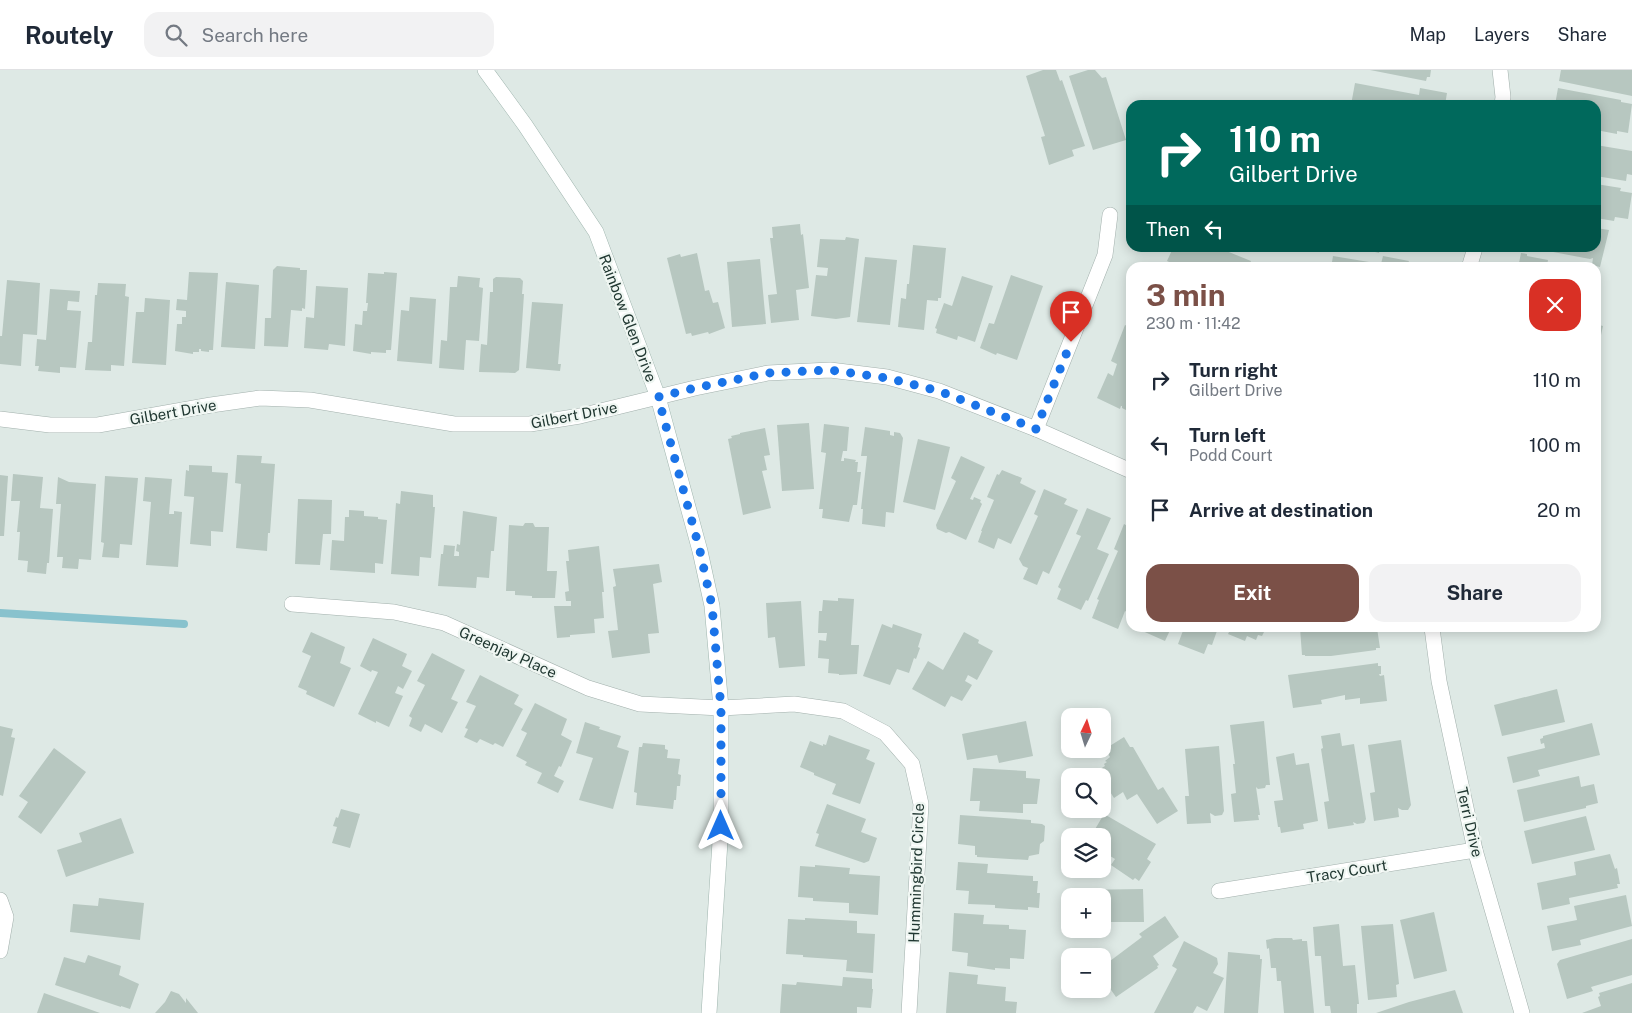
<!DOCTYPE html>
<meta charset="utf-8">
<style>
body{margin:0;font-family:"Public Sans",sans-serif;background:#f2f2f3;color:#1f2937;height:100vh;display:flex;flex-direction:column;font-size:19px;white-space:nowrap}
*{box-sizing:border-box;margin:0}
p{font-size:16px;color:#747a83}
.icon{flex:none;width:28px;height:28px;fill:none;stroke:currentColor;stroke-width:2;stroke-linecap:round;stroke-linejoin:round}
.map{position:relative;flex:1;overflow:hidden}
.drawer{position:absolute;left:1126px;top:192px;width:475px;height:370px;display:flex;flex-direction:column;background:#fff;border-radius:15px;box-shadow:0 2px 12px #0003}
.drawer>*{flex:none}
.guide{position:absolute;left:1126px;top:30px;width:475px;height:152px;border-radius:15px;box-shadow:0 2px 12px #0003;background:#00695c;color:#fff;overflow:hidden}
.needle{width:32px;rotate:4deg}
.tools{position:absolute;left:1061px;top:638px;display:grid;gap:10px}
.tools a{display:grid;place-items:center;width:50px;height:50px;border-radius:10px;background:#fff;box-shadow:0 2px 12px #0003;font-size:25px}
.pin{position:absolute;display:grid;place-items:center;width:42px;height:42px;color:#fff;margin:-51px -21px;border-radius:50% 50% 50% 0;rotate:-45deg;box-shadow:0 0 5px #0007}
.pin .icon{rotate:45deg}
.me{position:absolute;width:55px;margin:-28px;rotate:0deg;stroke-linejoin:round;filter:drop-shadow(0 0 4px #0008)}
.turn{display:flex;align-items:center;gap:18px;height:105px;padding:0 20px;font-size:22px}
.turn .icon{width:65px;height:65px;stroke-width:2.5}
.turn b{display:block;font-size:35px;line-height:42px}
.then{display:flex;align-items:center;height:48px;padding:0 20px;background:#0003;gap:10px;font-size:19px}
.round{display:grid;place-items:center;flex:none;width:52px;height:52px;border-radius:15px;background:#f2f2f3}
.head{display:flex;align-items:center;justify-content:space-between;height:85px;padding:0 20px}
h1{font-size:30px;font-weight:700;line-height:38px;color:#7b5047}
.cta{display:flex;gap:10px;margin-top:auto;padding:10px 20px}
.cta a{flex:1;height:58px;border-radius:15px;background:#7b5047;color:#fff;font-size:20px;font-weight:700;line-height:58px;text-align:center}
.cta a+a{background:#f2f2f3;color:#1f2937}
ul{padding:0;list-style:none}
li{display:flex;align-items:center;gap:15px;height:65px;padding:0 20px}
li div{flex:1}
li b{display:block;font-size:19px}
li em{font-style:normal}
header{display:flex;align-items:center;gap:30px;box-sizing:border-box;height:70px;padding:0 25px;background:#fff;border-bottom:1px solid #e0e1e3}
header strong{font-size:24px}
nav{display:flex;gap:28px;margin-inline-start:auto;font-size:18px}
.search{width:350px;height:45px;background:#f2f2f3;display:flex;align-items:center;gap:12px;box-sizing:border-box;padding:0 18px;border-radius:15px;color:#747a83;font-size:19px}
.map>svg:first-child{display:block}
</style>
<header>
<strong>Routely</strong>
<div class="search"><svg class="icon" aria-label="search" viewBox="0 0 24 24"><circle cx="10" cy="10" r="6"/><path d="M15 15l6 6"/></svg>Search here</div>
<nav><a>Map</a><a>Layers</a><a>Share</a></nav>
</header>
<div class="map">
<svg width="1632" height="943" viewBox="0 0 1632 943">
<rect width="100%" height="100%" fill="#dee9e5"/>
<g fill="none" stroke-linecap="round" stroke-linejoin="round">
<!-- stream -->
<polyline stroke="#88c2cd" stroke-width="8" points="0,543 184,554"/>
</g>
<!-- building -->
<g fill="#b7c7c0">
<polygon points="1043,0 1056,0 1060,11 1062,10 1085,76 1072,80 1074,86 1049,95 1041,67 1045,66 1026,6"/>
<polygon points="1088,0 1095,0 1102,8 1106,7 1126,70 1093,80 1069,6"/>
<polygon points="1370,0 1431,0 1430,7 1427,7 1426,11"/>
<polygon points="1561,0 1632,0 1632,26 1559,11"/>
<polygon points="1355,13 1419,25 1420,18 1447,23 1445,35 1351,35"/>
<polygon points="1558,18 1621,30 1621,32 1632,34 1628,63 1617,61 1617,64 1596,60 1596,35 1555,35"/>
<polygon points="1596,75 1632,81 1632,105 1627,104 1626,111 1596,106"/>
<polygon points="1596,114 1621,118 1620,121 1632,123 1628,149 1615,147 1614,151 1596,148"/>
<polygon points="800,154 801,165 803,164 809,218 796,220 799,250 771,253 768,225 777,224 770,168 773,168 772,157"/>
<polygon points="1596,158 1609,160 1600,197 1592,195 1593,188 1590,189 1532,178 1596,178"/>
<polygon points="846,167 859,169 850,247 836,249 811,246 816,205 827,206 828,198 817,197 820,169 845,170"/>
<polygon points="913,175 946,178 941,228 938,228 938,231 927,230 924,260 898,257 901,228 906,229 907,214 909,214"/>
<polygon points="1173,178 1219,178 1251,191 1248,198 1182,198 1167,191"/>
<polygon points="1359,178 1380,178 1379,183"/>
<polygon points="697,183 705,221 709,220 713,233 718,232 725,258 709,264 708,262 692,266 691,263 686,264 667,188 680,184 681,187"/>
<polygon points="1521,183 1527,184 1527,186 1548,190 1547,195 1559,198 1518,198"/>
<polygon points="1333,186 1381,194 1383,186 1409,191 1408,193 1413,194 1412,198 1331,198"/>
<polygon points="865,187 897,190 890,255 857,252"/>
<polygon points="760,189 766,254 732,257 727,192"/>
<polygon points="1160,192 1166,194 1167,192 1179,198 1158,198"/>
<polygon points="277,196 300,198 300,200 307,200 305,239 302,238 302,241 291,240 288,277 264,276 265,248 271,248 273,200"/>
<polygon points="189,202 218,203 213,280 209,280 209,282 201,281 201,279 199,279 199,282 193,282 193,284 175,281 177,254 182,254 182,247 186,247 186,241 176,240 177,229 187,230"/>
<polygon points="384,202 397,203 391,280 386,280 386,283 371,282 371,284 353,281 355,254 362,255 363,241 367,241 368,233 366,233 368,203 384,204"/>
<polygon points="1011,205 1043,216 1017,290 997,283 996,285 980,278 989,253 994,254"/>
<polygon points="458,206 480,208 479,217 483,218 479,271 466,270 464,300 439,298 441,270 447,271 450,217 457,217"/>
<polygon points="962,206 993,216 975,272 958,266 957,270 936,263 937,259 935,258 944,233 952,236"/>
<polygon points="496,207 520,208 523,211 522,224 524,224 519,300 515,303 479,302 481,274 487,275 490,222 493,222 493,209"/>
<polygon points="7,210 40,213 37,265 23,264 21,296 0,294 0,266 2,266"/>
<polygon points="226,212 259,215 255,279 221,277"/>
<polygon points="98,213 126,214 125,226 129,227 124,296 111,295 111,301 85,300 88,272 92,272 95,225 97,225"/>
<polygon points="316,216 348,218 345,276 329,274 328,280 304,278 306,247 314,248"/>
<polygon points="50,219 80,221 79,232 68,231 67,240 81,241 76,298 60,297 60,303 38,301 39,296 35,296 37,269 46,270"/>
<polygon points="410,227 436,229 432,294 397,291 401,240 409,241"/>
<polygon points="145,228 170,230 166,295 132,293 136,242 144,242"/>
<polygon points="532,232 563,234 558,294 561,294 560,301 526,298"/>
<polygon points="1596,250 1600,251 1599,255 1603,256 1601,265 1596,264"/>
<polygon points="1125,255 1131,258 1131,340 1129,339 1128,341 1122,338 1122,336 1121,336 1120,339 1097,328 1108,303 1113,306 1117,294 1111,291"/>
<polygon points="809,353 814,419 782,421 777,355"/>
<polygon points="824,354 849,357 847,381 843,381 841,391 844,391 844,388 856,390 855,392 858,392 857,402 861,402 857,435 853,435 849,452 822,448 823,439 819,439 826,383 821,382"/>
<polygon points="865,357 890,361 890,365 894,366 894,362 900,363 903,368 894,443 886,442 885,457 862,454 863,439 861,439 867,386 861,386"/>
<polygon points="765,358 770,385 764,386 767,400 762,401 771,438 743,445 728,369 732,368 731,366 740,364 740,363"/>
<polygon points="918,369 950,377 935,440 903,432"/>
<polygon points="237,385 262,386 261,393 275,394 270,463 268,463 267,481 236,478 241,414 235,413"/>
<polygon points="961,386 985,397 970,429 973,430 974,427 981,430 980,432 982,434 966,470 949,462 946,463 937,459 936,455 956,411 951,408"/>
<polygon points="189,395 212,396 212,402 228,403 223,462 211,461 211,476 190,474 194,427 184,426 186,400 189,401"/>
<polygon points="1002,400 1022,408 1020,413 1036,421 1011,474 998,468 994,479 978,472 982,461 981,461 994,430 987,427 997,404 999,405"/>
<polygon points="13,404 43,407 40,438 53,439 49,493 47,493 46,504 27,502 28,491 18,490 20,462 17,462 20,431 11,431"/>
<polygon points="0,405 8,406 4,466 0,466"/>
<polygon points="105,406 138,408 132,475 120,474 119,488 102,487 104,473 101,472"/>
<polygon points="58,407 69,412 96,414 91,490 79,489 78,499 62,498 63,487 57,487 61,434 56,434"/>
<polygon points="145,407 172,409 169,444 174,444 174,441 182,442 178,497 146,495 151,432 143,431"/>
<polygon points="1044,419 1067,429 1064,434 1078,440 1049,504 1043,501 1037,515 1023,509 1028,498 1023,496 1019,489 1038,446 1034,444"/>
<polygon points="401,421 433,425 433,437 435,437 431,488 420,487 419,506 391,504 396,433 400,434"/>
<polygon points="298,429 332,430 331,464 323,464 320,495 295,494"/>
<polygon points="1087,438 1111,448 1097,479 1109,484 1088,531 1086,530 1081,540 1057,529 1061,519 1058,517 1081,466 1076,464"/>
<polygon points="349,440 364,441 364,446 378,447 378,449 387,450 383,494 375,493 375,503 330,500 332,470 344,471 345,447 349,447"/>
<polygon points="463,441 497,447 494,481 491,481 489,508 477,507 476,518 438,516 441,484 443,484 444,475 455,476 454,486 459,486 459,482 456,481 457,474 460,475"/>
<polygon points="525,453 533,453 535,457 549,457 547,501 557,501 555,528 532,528 532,526 515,525 515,521 506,521 509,455 523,456"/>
<polygon points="1124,454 1131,458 1131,537 1129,543 1125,541 1118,559 1092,548 1099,530 1097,529 1118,481 1114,479"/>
<polygon points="599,476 604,522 602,522 604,548 594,549 595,563 570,565 570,567 557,568 554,536 571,536 571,531 566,531 565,522 569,521 566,491 569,491 568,480"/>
<polygon points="659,494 662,512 653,514 659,563 648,564 650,583 612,588 608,561 618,560 613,517 616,516 613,499"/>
<polygon points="838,528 854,529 851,575 859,575 857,604 839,605 839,604 828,603 829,589 818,588 819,570 826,571 827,563 818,563 819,541 822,541 823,530 838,531"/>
<polygon points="801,531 805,596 779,598 775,567 768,568 766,533"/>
<polygon points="882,554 892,558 893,554 922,564 918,577 920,578 916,589 914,588 909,603 897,599 890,615 863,606"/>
<polygon points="1138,558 1171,558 1165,571 1138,559"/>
<polygon points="1184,558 1218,558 1212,575 1208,574 1204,584 1178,574"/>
<polygon points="1231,558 1266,558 1262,566 1258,565 1256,570 1247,566 1245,571 1228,564"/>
<polygon points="1300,558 1377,558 1380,578 1376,578 1376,580 1331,586 1305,586 1305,585 1302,585"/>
<polygon points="311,562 345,577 340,593 351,598 334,637 306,624 307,621 298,617 311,586 302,582"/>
<polygon points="964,562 979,570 978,573 993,581 977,610 968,605 965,611 972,615 962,631 951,626 945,637 912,619 928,591 943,600"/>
<polygon points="373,568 407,584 402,596 412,601 403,619 398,616 395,623 403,626 389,657 376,651 376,653 358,644 378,602 372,600 371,602 360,596"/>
<polygon points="432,583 465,600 451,629 458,632 442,663 425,654 421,662 409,656 412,648 409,646 425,615 417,611"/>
<polygon points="1378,593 1378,596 1381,596 1381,604 1379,604 1380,606 1384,605 1387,631 1360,634 1360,628 1345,630 1345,625 1321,630 1322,634 1293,638 1288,605"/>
<polygon points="480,605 519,625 514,634 523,639 503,677 495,673 493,675 480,669 477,673 464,667 468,659 465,658 476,636 466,632"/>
<polygon points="1557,619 1565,652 1502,666 1494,635"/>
<polygon points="535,633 567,649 561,665 572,671 561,697 559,696 554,706 564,711 558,723 537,713 542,703 525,695 527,692 516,686 527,663 521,660"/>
<polygon points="1026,651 1033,686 999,693 997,685 967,690 962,664"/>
<polygon points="1264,651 1270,715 1266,715 1265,718 1258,719 1256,717 1260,745 1258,745 1259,750 1234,752 1231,724 1236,723 1233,694 1235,694 1230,655"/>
<polygon points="585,652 600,657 599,659 621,666 617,677 629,681 613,739 579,730 593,688 576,683"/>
<polygon points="1592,653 1600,685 1538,700 1540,706 1513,713 1507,687 1545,678 1544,673 1541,674 1540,669 1543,668 1543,666"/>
<polygon points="0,656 13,659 11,667 15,668 3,726 0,725"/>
<polygon points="1340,663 1342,676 1354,674 1366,749 1364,753 1357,754 1353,752 1354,755 1328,759 1324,732 1329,731 1321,679 1323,678 1321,666"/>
<polygon points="829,665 870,680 866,689 875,693 860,734 832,724 836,714 814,705 814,703 800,697 810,671 823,676 823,674 826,675"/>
<polygon points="1124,667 1130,677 1133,677 1158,720 1163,717 1178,741 1157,754 1137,724 1127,730 1123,722 1114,728 1102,709 1102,706 1101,706 1097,701 1105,696 1104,694 1107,692 1105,691 1110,687 1105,679"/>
<polygon points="1401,670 1411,735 1408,740 1402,740 1398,738 1399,747 1374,751 1370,723 1375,722 1368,675"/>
<polygon points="643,673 665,675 665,679 668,680 667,688 680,689 678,704 681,705 680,716 677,716 676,730 674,730 673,739 636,735 637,723 634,722 639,677 642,677"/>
<polygon points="1219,676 1224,741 1222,745 1215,746 1210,743 1211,753 1187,754 1185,726 1189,726 1185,679"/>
<polygon points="54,678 86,702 41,764 18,747 28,732 19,726"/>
<polygon points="1294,683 1296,695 1309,693 1318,751 1303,754 1304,759 1281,763 1280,757 1278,757 1274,731 1283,730 1276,687"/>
<polygon points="973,698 1026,701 1026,708 1040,709 1037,734 1023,734 1023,743 979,741 980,731 970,731"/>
<polygon points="1579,706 1581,717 1594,714 1598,733 1586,736 1586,738 1524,752 1517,720"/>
<polygon points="827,734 866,749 861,762 877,768 869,791 864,793 815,776 819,764 816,763"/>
<polygon points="341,739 360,744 350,778 332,773 337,757 333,756 336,747 338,748"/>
<polygon points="1104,744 1156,774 1147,789 1151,792 1139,811 1135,808 1133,810 1111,795 1115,789 1102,781 1102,766 1091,766"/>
<polygon points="960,745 1031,750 1031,753 1042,754 1045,756 1044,771 1040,774 1039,784 1029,786 1028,790 977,787 977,785 975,785 975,776 958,774"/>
<polygon points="1586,746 1595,780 1532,794 1524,761"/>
<polygon points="121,748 134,783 66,807 57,780 82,772 79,763"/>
<polygon points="1610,784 1615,799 1617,798 1620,814 1617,814 1618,818 1569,828 1570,834 1542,840 1537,813 1576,805 1574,792"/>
<polygon points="958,792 988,794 987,803 1033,806 1033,811 1038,811 1037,823 1040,823 1039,838 1028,837 1028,840 995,838 995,835 968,834 969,821 956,820"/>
<polygon points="815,795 850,798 849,804 880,806 878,845 849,843 849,833 813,831 813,828 798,827 800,796 815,797"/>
<polygon points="1143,819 1144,852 1102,852 1102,826 1077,826 1077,820"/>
<polygon points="1626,825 1632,856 1580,870 1581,875 1552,881 1547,856 1577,850 1574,836"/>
<polygon points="99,828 144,833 140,870 70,862 73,834 98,836"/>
<polygon points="1434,842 1447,901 1414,909 1400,850"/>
<polygon points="954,843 984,845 983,854 1009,855 1009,859 1026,860 1024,889 1010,888 1010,899 995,898 995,900 967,896 968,883 952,881"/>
<polygon points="1165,846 1179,867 1153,886 1159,895 1157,896 1158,898 1116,927 1102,907 1102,897 1142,867 1139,864"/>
<polygon points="805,848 857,851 857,863 875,864 873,903 846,901 847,890 803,887 803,885 786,884 788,849 805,850"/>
<polygon points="1339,854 1343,896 1355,895 1359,934 1357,934 1357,943 1331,943 1330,936 1325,936 1321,886 1315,886 1313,857"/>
<polygon points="1393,854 1399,914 1396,915 1397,927 1368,930 1361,856"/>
<polygon points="1275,868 1292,868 1293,870 1302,869 1302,871 1307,871 1314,943 1284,943 1281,911 1277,911 1276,898 1271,898 1269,878 1267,879 1266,870"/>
<polygon points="1632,869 1632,905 1591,917 1593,921 1567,929 1557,894 1560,890"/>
<polygon points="1184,871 1217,888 1218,894 1213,903 1224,908 1207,941 1197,936 1193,943 1154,943 1177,899 1172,896"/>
<polygon points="1228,882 1260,885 1260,889 1262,889 1258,943 1224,943"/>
<polygon points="88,885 121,896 119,905 139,914 130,939 121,936 121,937 55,915 64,887 85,893"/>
<polygon points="949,902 978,905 977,914 1006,917 1005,931 1017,932 1016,943 946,943"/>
<polygon points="843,907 872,909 872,919 873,919 871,938 857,937 857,943 780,943 782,914 796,915 797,912 842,916"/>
<polygon points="1632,913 1632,943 1582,943 1601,936 1598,927 1600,926 1599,923"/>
<polygon points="1455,920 1463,943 1376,943 1409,932"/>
<polygon points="171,921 179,924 186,933 186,928 198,943 155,943 165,932"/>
<polygon points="44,923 100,943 37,943"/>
</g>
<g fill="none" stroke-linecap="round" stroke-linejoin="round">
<defs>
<g id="street">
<polyline points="1500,0 1503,27 1502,35"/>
<polyline points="1469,198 1475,178"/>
<polyline points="0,349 50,355 98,355 211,335 260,328 310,330 454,354 530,354 580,346 695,318 768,303 830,300 887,307 939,321 1036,359 1131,401"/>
<polyline points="1036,359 1105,185 1110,145"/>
<polyline points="292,534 394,542 444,553 588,618 640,634 721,638 794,634 843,641 885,663 912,694 921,734 909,943"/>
<polyline points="1432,558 1439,611 1475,780 1522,943"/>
<polyline points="1219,821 1475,780"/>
<polyline points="0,830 6,847 0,881"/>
</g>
<polyline id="secondary" points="485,0 525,55 596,162 658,327 700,481 712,536 721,638 721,756 709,943"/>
</defs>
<!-- street casing -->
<use href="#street" stroke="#a2b0ac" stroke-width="16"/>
<!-- secondary casing -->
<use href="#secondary" stroke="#9eb4ad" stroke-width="16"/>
<!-- street -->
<use href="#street" stroke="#fff" stroke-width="15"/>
<!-- secondary -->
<use href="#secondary" stroke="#fff" stroke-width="15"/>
</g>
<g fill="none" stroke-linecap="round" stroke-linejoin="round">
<!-- route -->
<polyline stroke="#1a73e8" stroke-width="9" stroke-dasharray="0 16.2" points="721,756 721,638 712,536 700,481 658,327 695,318 768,303 830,300 887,308 939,321 1036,359 1071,272"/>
</g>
<g text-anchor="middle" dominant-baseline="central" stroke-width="4.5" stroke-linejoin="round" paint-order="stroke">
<!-- street labels -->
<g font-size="15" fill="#213832" stroke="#eff6f2">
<text transform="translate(628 248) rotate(69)">Rainbow Glen Drive</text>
<text transform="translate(173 342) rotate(-10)">Gilbert Drive</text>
<text transform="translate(574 345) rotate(-11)">Gilbert Drive</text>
<text transform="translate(508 582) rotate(24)">Greenjay Place</text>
<text transform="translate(1470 752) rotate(77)">Terri Drive</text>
<text transform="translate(1347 801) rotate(-9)">Tracy Court</text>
<text transform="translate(916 803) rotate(-88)">Hummingbird Circle</text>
</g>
</g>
</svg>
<div class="tools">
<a><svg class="needle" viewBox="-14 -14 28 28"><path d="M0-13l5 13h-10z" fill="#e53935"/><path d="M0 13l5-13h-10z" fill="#747a83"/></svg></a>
<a><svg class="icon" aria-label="search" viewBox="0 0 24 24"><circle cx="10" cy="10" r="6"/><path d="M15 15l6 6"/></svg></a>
<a><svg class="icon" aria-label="layers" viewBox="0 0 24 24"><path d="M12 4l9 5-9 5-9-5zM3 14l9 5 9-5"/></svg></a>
<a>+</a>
<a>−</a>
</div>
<div class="pin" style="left:1071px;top:272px;background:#d93025"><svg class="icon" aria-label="arrive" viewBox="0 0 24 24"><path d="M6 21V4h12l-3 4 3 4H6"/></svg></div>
<svg class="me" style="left:721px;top:756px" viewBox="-20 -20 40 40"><path d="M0-17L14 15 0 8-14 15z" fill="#1a73e8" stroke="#fff" stroke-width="4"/></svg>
<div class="guide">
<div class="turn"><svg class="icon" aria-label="right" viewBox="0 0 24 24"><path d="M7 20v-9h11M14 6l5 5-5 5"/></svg><div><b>110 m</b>Gilbert Drive</div></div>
<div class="then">Then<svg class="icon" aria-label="left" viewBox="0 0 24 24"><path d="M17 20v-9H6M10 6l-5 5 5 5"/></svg></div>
</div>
<section class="drawer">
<div class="head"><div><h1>3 min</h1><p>230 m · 11:42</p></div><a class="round" style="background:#d93025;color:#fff"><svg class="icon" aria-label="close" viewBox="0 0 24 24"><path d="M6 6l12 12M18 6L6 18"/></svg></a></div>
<ul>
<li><svg class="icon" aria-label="right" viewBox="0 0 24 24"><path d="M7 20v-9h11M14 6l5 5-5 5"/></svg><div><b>Turn right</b><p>Gilbert Drive</p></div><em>110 m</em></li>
<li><svg class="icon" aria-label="left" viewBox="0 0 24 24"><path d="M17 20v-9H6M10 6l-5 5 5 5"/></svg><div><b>Turn left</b><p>Podd Court</p></div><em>100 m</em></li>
<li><svg class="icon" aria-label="arrive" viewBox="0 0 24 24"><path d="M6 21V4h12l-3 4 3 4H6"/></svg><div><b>Arrive at destination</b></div><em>20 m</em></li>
</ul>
<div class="cta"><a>Exit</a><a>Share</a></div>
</section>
</div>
